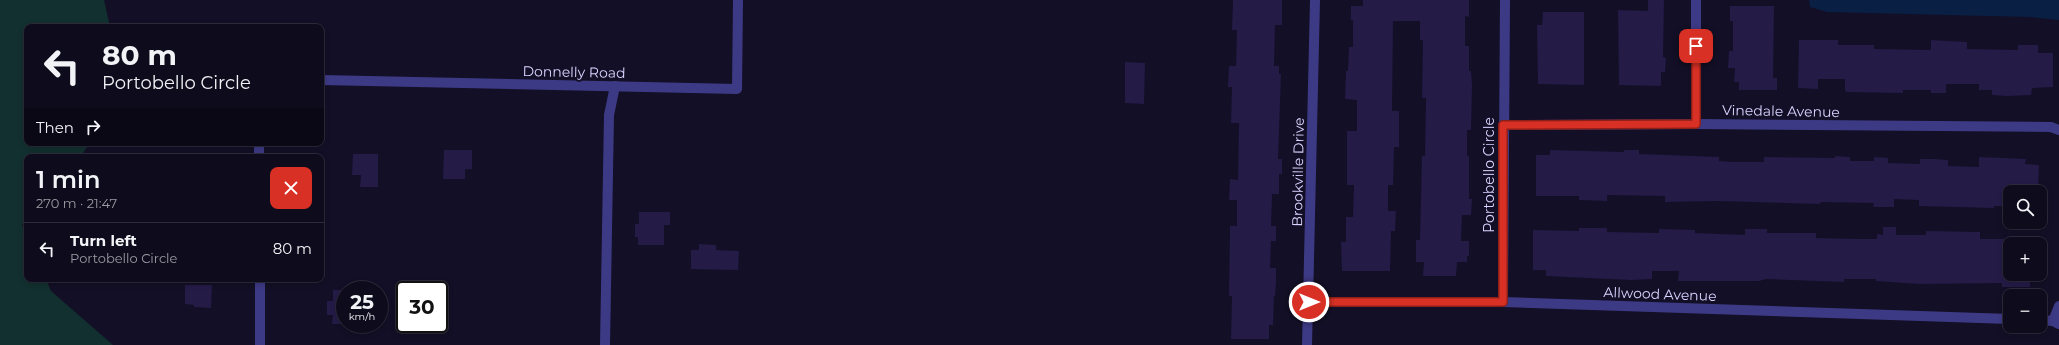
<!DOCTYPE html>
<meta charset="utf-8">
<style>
body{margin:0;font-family:Montserrat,sans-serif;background:#1c1929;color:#f1f3f6;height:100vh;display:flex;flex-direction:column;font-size:15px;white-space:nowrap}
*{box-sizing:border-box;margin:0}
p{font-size:13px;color:#9b9ba3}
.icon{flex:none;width:22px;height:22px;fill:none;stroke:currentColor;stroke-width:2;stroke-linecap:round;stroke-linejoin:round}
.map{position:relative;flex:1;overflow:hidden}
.details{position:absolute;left:24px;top:154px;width:300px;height:128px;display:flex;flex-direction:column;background:#0e0b1c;border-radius:8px;box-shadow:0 2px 6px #0003,0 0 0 1px #2e2b3b}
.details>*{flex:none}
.guide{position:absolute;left:24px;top:24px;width:300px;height:122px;border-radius:8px;box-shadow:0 2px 6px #0003,0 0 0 1px #2e2b3b;background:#0e0b1c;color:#f1f3f6;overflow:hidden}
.tools{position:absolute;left:2003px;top:185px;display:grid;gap:8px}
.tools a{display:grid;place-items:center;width:44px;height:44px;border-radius:8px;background:#0e0b1c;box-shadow:0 2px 6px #0003,0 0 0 1px #2e2b3b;font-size:20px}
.speed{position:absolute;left:336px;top:281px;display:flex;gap:8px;font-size:20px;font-weight:700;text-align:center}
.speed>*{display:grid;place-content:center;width:52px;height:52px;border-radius:50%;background:#0e0b1c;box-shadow:0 2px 6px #0003,0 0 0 1px #2e2b3b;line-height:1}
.speed small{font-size:10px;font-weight:400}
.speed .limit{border:2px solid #111;border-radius:6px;background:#fff;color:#111}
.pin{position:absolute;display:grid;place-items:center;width:34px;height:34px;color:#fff;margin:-17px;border-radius:8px;box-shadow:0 2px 6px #0006}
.me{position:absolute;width:44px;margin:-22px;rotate:90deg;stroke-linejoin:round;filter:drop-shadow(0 0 3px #0008)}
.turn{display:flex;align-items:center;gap:14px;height:84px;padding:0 12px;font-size:18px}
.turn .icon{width:52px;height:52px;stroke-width:2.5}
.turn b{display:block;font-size:28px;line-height:34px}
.then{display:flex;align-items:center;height:38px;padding:0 12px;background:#0003;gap:8px;font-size:15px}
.round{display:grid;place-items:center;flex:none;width:42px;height:42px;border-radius:8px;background:#1c1929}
.overview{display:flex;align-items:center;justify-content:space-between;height:68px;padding:0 12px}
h1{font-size:24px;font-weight:600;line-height:30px}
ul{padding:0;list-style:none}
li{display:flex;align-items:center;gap:12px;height:52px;padding:0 12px;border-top:1px solid #2e2b3b}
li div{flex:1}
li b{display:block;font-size:15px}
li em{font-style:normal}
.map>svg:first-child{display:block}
</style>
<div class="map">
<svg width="2059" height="345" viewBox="0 0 2059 345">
<rect width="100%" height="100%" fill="#130f26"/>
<!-- green -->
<polygon fill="#12302f" points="0,0 104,0 110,27 27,27 27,143 90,143 80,157 27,157 27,219 22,225 27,238 27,279 46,279 51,291 113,345 0,345"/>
<!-- water -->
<polygon fill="#0a1f44" points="1809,0 2059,0 2059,20 2029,17 1827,12 1810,7"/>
<!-- building -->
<g fill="#241b47">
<polygon points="1233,0 1282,0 1282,25 1275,25 1274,66 1279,66 1279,74 1281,74 1278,159 1282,159 1282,174 1279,174 1279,194 1272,194 1271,226 1276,226 1276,241 1271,241 1270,268 1276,268 1276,282 1275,296 1274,296 1273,325 1269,325 1269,339 1231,339 1232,296 1229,296 1230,226 1237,226 1237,200 1229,200 1230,179 1238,180 1239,123 1231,123 1232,87 1228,87 1229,66 1236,66 1237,30 1232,30"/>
<polygon points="1363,0 1469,0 1469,17 1465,16 1465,46 1469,46 1469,71 1471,71 1472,85 1471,130 1467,130 1467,156 1469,156 1469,199 1472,199 1471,215 1462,215 1461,241 1469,241 1469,256 1467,256 1467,262 1457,262 1456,276 1423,276 1424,262 1416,262 1416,240 1420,240 1422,156 1425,156 1426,98 1422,98 1423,40 1420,40 1420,21 1393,21 1392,111 1399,111 1399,147 1394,147 1393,185 1388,185 1388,211 1396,211 1395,231 1391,231 1390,271 1342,271 1341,242 1346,242 1346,217 1353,217 1354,185 1347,185 1347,131 1357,131 1357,100 1345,99 1346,71 1348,71 1349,47 1353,47 1353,20 1351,20 1351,6 1363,6"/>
<polygon points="1648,0 1664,0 1663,57 1666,58 1665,72 1661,72 1661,86 1619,85 1618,10 1648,11"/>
<polygon points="1730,6 1774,6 1773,78 1777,78 1777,90 1739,90 1739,82 1734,82 1735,68 1728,68 1729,51 1733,51 1733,21 1730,21"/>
<polygon points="1543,12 1584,12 1584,85 1538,84 1537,25 1542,25"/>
<polygon points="1799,40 1838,40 1838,45 1874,45 1874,49 1931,50 1931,40 1967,42 1967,49 2018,50 2018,45 2038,45 2038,53 2053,53 2053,87 2032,88 2031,95 2007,96 1992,95 1992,90 1979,90 1979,84 1946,84 1946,93 1931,93 1931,90 1903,90 1903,93 1847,92 1845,91 1845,79 1818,79 1818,89 1798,88"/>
<polygon points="1125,62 1145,63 1144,104 1125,103"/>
<polygon points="444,150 472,150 472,169 465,169 465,179 443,179"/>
<polygon points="1550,150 1624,152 1624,150 1639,150 1639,154 1719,157 1719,161 1733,162 1764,162 1764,157 1835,158 1835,156 1850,157 1850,161 1874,161 1874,157 1888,158 1888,163 1920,164 1920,159 1934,159 1948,160 1948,166 1979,167 1979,157 2026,159 2025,164 2039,165 2038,192 2010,192 2010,206 1994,206 1994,208 1919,206 1919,200 1894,199 1894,207 1873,207 1874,203 1821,202 1820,204 1717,201 1665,202 1665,196 1607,195 1607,201 1579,200 1579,196 1536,196 1536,155 1550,155"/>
<polygon points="353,154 378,154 378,187 360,187 361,175 352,175"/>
<polygon points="639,212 670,212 670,225 664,225 664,245 638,245 638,237 635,237 635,224 639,224"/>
<polygon points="1883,227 1896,227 1896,235 1926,235 1926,231 1980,232 1980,239 2010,239 2010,274 2030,274 2030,287 2002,287 2002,283 1919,284 1876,281 1876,279 1844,279 1844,282 1766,279 1759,281 1678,281 1679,271 1652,271 1652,279 1631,280 1546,276 1546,270 1533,270 1533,230 1579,231 1579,228 1607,228 1607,232 1659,233 1659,229 1695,230 1695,233 1745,235 1745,229 1767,229 1767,233 1816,233 1816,238 1856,239 1877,239 1877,234 1883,235"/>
<polygon points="699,244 716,245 716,250 739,251 738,270 691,269 691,250 699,250"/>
<polygon points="185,285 212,285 211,308 194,307 194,305 185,304"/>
<polygon points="333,290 345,290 345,324 332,324 333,315 327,315 327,301 333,301"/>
</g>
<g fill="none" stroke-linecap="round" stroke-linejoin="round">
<!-- minor -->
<g stroke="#3d3a85" stroke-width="10">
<polyline points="1696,0 1696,124"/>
<polyline points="321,80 737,89 738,0"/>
<polyline points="1503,125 1696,124 2051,127 2059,130"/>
<polyline points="259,143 259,157"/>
<polyline points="260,279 260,345"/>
<polyline points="1309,302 1503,302 2010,319"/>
<polyline points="1503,302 1505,0"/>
<polyline points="2040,320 2053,321 2059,324"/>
<polyline points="2053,321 2059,306"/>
<polyline points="605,345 609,115 615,86"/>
<polyline points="1307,345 1315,0"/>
</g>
</g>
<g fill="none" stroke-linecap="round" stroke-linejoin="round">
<defs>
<polyline id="route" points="1309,302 1503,302 1503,125 1696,124 1696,46"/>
</defs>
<!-- route casing -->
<use href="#route" stroke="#8d1f18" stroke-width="10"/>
<!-- route -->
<use href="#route" stroke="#d93025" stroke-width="7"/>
</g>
<g text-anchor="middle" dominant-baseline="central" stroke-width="4" stroke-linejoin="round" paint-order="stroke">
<!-- street labels -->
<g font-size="14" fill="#d9d4ff" stroke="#130f26">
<text transform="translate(574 72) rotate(1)">Donnelly Road</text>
<text transform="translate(1781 111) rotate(1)">Vinedale Avenue</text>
<text transform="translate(1298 172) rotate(-89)">Brookville Drive</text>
<text transform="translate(1489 175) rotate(-90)">Portobello Circle</text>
<text transform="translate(1660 294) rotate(2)">Allwood Avenue</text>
</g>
</g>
</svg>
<div class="tools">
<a><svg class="icon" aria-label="search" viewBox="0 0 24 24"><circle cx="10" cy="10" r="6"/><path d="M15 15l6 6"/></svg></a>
<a>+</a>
<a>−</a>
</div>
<div class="speed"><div>25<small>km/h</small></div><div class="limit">30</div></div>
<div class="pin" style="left:1696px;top:46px;background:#d93025"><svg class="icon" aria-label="arrive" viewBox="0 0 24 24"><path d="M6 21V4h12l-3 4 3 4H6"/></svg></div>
<svg class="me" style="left:1309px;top:302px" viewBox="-20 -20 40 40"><circle r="17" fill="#d93025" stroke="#fff" stroke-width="3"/><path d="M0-11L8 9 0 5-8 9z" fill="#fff"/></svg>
<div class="guide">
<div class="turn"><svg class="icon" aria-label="left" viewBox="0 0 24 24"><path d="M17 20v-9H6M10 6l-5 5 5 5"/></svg><div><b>80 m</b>Portobello Circle</div></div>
<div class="then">Then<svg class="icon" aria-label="right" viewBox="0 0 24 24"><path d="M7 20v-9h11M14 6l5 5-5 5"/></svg></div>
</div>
<section class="details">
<div class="overview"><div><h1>1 min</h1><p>270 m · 21:47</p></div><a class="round" style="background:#d93025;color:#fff"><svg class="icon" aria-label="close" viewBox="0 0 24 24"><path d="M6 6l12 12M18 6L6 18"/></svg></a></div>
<ul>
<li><svg class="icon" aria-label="left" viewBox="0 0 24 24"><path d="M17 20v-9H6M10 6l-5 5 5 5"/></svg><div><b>Turn left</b><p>Portobello Circle</p></div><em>80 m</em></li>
</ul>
</section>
</div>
